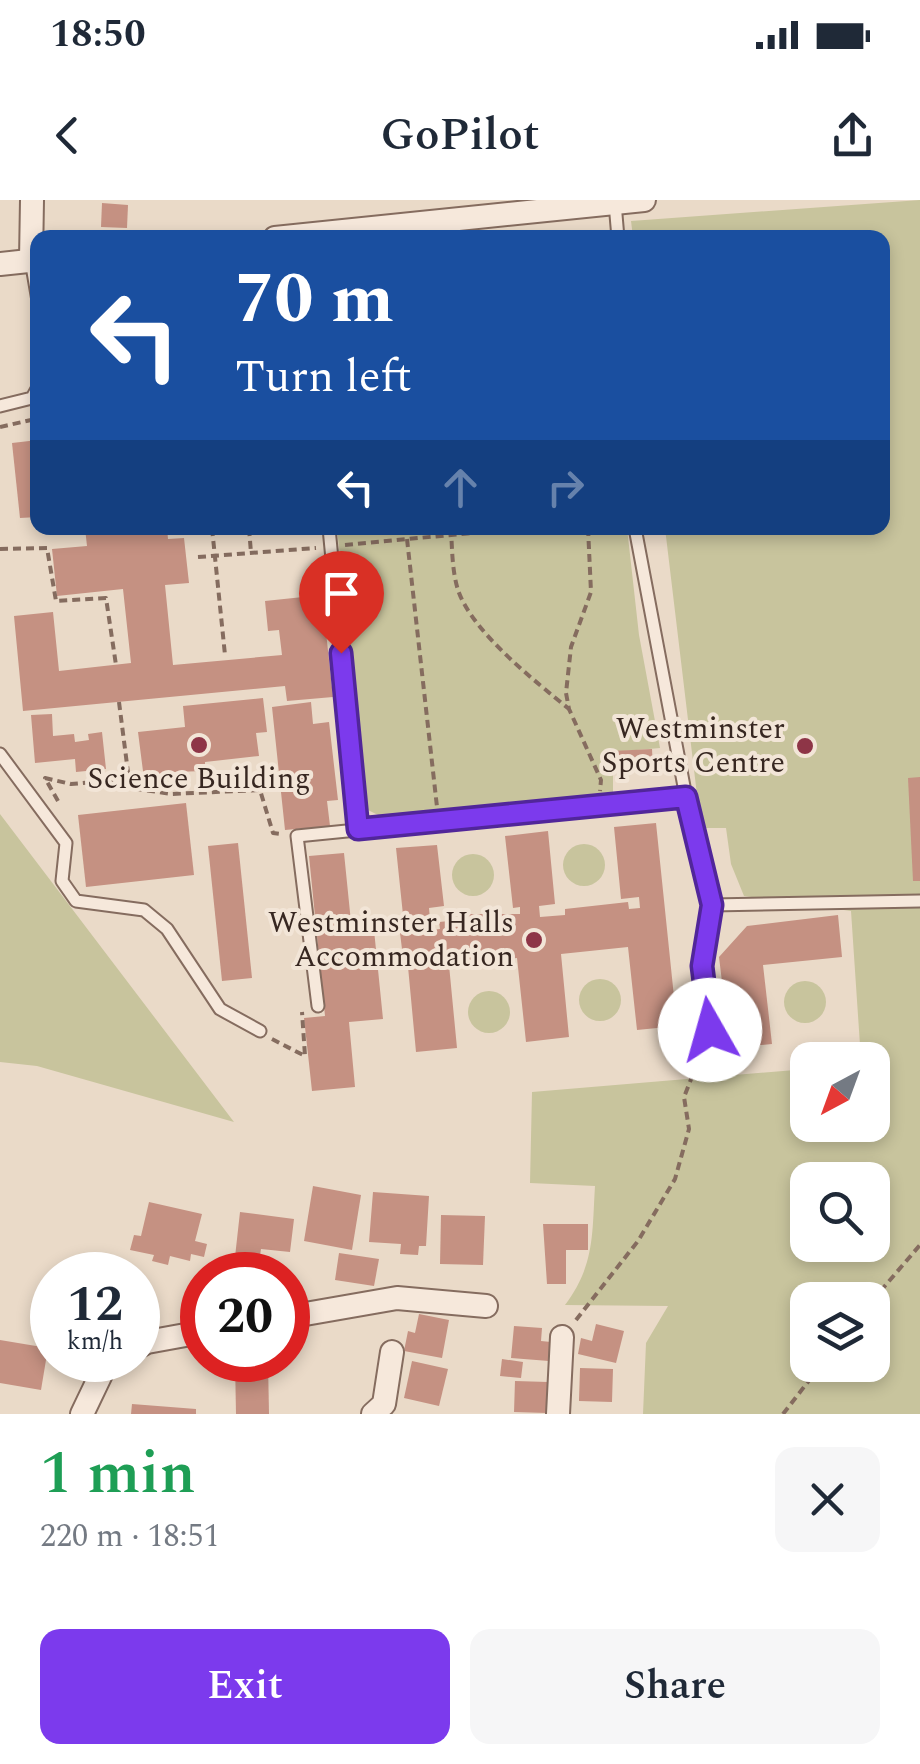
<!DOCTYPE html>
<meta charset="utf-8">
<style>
body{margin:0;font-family:Spectral,serif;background:#f6f6f7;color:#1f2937;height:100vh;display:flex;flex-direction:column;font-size:38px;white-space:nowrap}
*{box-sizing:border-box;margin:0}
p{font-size:32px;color:#747a83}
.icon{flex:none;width:55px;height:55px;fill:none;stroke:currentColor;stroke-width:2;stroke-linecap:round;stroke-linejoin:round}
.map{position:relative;height:1214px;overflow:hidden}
.panel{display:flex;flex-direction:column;background:#fff;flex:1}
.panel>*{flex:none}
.hud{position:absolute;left:30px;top:30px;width:860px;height:305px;border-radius:20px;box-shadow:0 5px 15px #0003;background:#1a4fa0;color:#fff;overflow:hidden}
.needle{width:65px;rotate:221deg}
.controls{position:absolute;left:790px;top:842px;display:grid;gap:20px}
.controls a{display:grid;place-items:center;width:100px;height:100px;border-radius:20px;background:#fff;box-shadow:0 5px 15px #0003;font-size:50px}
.speed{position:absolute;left:30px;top:1052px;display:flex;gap:20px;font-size:50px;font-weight:700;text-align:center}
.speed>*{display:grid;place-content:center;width:130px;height:130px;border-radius:50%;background:#fff;box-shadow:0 5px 15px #0003;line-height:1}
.speed small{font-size:25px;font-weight:400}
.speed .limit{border:15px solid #d22;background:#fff;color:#111}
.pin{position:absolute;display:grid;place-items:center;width:85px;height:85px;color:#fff;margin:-102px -42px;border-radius:50% 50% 50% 0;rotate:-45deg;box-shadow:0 0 10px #0007}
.pin .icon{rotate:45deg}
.me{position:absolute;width:110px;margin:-55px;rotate:353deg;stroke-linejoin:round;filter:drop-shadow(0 0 8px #0008)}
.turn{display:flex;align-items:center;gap:35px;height:210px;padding:0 40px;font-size:45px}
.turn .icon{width:130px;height:130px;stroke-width:2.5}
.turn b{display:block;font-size:70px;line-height:85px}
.lanes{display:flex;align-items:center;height:95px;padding:0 40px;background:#0003;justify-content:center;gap:50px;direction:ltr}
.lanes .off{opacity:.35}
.round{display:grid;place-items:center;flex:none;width:105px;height:105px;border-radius:20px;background:#f6f6f7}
.summary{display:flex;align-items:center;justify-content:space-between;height:170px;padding:0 40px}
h1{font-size:60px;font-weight:600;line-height:75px;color:#1e9e55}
.cta{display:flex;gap:20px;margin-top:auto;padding:20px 40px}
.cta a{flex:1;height:115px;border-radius:20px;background:#7c3aed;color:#fff;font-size:40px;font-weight:600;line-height:115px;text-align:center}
.cta a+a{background:#f6f6f7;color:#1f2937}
.status{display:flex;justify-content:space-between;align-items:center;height:70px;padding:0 50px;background:#fff;direction:ltr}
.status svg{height:28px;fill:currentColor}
header{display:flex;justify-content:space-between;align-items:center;height:130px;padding:0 40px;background:#fff;font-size:45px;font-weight:600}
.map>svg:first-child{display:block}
</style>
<div class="status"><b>18:50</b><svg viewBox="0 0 49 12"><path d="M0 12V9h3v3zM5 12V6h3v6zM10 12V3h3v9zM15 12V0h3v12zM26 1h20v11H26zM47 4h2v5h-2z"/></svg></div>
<header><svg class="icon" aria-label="back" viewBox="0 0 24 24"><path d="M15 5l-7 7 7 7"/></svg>GoPilot<svg class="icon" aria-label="share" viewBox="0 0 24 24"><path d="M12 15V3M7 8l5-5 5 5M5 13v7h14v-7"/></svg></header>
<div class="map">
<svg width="920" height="1214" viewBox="0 0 920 1214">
<rect width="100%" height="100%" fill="#eadac8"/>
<!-- green -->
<g fill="#c8c49d" fill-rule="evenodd">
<path d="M920,0V1214H643L646,1143L668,1106L565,1105C595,1065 592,1034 595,986L530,983L532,892L807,869L808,925H872V860H861L851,711L744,696L731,664L726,628H701L665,328H882V38L633,37L631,21ZM808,980H872V1045H808ZM808,1100H872V1165H808Z"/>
<polygon points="337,328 627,328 639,435 660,548 613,552 613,597 386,619 366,609"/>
<polygon points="0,614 234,922 37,866 0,862"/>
<circle cx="584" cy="665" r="21"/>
<circle cx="473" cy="675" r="21"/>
<circle cx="600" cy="800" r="21"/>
<circle cx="805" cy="802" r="21"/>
<circle cx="489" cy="812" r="21"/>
</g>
<!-- building -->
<g fill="#c59182">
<polygon points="102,3 128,5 127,28 101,27"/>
<polygon points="38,240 38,317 20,318 12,243"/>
<polygon points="85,328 167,328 168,339 184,338 189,383 165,385 173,465 282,455 279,430 268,431 265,401 322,395 333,497 287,501 285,486 23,511 14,416 53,412 59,471 131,463 123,389 57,396 52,349 87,346"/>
<polygon points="263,498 267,532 256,533 259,556 205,562 205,571 173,572 173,576 144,579 138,532 185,527 183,506"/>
<polygon points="311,502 313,524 329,522 338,600 327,601 330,626 285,630 272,507"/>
<polygon points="52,514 53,536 74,534 75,542 89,540 88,534 102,532 106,569 76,572 75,559 35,563 31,515"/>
<polygon points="652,549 653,569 614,572 612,551"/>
<polygon points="920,577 920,681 913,681 908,578"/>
<polygon points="186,603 194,675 86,687 78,615"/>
<polygon points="656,623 677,826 637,830 628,747 561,754 569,837 526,842 517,758 449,765 457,848 416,852 407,756 403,757 400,733 405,734 396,648 437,645 444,706 429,708 431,730 440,729 439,722 470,719 469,714 520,714 520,707 513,708 505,636 548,631 555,704 539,706 540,717 565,715 565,709 628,702 629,709 640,708 639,697 621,699 614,627"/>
<polygon points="238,643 252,778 222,781 208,646"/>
<polygon points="344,653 352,732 374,730 383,819 349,822 355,887 312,891 304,818 325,816 309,656"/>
<polygon points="838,715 842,757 763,765 772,844 730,848 719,757 747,726"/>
<polygon points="313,986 361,995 352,1050 304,1041"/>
<polygon points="373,992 429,996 426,1046 419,1046 418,1055 400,1054 401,1044 369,1042"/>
<polygon points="149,1002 202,1014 195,1041 207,1044 204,1057 191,1054 190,1061 170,1056 168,1065 152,1061 154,1055 130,1050 134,1035 141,1036"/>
<polygon points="240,1012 294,1019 290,1052 261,1049 258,1069 234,1066"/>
<polygon points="441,1015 485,1016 483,1065 440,1064"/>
<polygon points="543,1024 588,1024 588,1050 566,1050 566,1084 547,1084"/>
<polygon points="339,1053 379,1059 374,1086 335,1080"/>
<polygon points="419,1114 449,1120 442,1158 404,1151 408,1131 415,1133"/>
<polygon points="596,1124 624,1131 616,1163 578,1154 581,1138 592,1141"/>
<polygon points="514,1126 542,1128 541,1141 551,1142 549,1161 511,1158"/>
<polygon points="0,1140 48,1148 41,1190 0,1183"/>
<polygon points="502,1159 523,1162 521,1178 500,1176"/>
<polygon points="235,1161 268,1161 269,1214 236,1214"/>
<polygon points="412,1161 448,1169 439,1206 404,1198"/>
<polygon points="580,1168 613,1169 612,1202 579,1201"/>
<polygon points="515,1181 548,1182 547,1213 514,1212"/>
<polygon points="132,1204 196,1209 196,1214 131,1214"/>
</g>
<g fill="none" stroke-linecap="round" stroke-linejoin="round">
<defs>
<g id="service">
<polyline points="615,3 618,38"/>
<polyline points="31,60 38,101"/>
<polyline points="0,206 32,198 38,187"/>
<polyline points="329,328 358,629"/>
<polyline points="635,328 686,597 712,705 920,701"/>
<polyline points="0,554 66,643 62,681 76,701 144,710 167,729 220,809 260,831"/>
<polyline points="318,806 297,636 686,597"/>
<polyline points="710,830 702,765 712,705"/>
</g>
<g id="minor">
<polyline points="275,38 644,0"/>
<polyline points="31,60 32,0"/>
<polyline points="0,64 38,60"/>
<polyline points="288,1117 397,1098 486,1106"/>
<polyline points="138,1147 147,1142 202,1132"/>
<polyline points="82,1214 105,1166 116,1160"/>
<polyline points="373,1214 384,1204 392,1152"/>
<polyline points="558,1214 562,1137"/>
</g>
</defs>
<!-- service casing -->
<use href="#service" stroke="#856c5f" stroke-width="15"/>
<!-- minor casing -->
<use href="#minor" stroke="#856c5f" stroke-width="26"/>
<!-- path -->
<g stroke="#856c5f" stroke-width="4" stroke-dasharray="8 5" stroke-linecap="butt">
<polyline points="0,227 31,220 35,216"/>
<polyline points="212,328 225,455"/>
<polyline points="249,328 251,353"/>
<path d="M451,328C452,347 452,371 458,390C472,432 535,481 569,509"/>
<polyline points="588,328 591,392 571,447 566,493 569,509 601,580 600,591"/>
<polyline points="407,339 437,607"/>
<polyline points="345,345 524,328"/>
<polyline points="0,349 47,348 56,401 106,398 116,465"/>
<polyline points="198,357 316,348"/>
<polyline points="119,502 130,588 172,594 260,590 273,633 281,634"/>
<polyline points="58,601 45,578 71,584 127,579"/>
<polyline points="272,839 305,856 302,812"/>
<polyline points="872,1101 920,1045"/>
<polyline points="576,1120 638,1041 675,979 689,929 684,897 705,844"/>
<polyline points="783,1214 821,1165"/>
</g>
<!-- service -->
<use href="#service" stroke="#f6e8db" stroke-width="11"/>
<!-- minor -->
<use href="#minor" stroke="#f6e8db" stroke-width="22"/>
</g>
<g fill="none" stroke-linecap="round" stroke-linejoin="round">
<defs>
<polyline id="route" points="341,453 358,629 686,597 712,705 702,766 710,830"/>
</defs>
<!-- route casing -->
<use href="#route" stroke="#51269a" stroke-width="25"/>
<!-- route -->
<use href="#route" stroke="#7c3aed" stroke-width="18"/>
</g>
<!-- markers -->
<g fill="#8e3547" stroke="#f2e5d7" stroke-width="4">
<circle cx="199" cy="545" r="10"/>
<circle cx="805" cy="546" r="10"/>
<circle cx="534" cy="740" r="10"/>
</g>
<g text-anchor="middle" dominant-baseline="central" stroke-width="8" stroke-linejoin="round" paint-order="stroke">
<!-- poi labels -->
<g font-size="30" fill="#372721" stroke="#f2e5d7" text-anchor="end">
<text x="785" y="529">Westminster<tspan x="785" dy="34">Sports Centre</tspan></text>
<text x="199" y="579" text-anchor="middle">Science Building</text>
<text x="514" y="723">Westminster Halls<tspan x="514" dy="34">Accommodation</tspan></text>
</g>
</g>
</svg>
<div class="controls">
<a><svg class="needle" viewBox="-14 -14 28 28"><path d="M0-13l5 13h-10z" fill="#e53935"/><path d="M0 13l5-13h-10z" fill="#747a83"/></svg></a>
<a><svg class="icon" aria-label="search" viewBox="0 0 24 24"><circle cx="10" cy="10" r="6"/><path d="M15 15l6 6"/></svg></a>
<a><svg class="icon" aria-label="layers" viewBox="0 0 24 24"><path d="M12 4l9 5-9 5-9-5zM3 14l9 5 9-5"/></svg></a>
</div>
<div class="speed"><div>12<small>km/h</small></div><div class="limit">20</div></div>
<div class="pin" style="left:341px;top:453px;background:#d93025"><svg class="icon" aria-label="arrive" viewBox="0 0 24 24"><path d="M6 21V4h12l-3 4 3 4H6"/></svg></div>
<svg class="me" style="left:710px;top:830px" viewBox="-20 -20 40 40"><circle r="19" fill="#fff"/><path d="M0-13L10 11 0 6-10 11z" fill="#7c3aed"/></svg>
<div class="hud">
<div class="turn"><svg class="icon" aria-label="left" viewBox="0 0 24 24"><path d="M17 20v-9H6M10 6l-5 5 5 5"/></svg><div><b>70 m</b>Turn left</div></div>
<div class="lanes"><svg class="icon" aria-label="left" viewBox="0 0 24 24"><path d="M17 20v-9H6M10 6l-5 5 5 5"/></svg><svg class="icon off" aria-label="ahead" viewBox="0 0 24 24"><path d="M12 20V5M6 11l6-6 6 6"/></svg><svg class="icon off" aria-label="right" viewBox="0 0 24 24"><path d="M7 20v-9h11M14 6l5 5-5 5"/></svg></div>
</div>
</div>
<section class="panel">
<div class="summary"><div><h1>1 min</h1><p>220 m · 18:51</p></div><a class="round"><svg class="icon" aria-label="close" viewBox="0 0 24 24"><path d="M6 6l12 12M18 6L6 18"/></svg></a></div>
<div class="cta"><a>Exit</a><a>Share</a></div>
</section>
